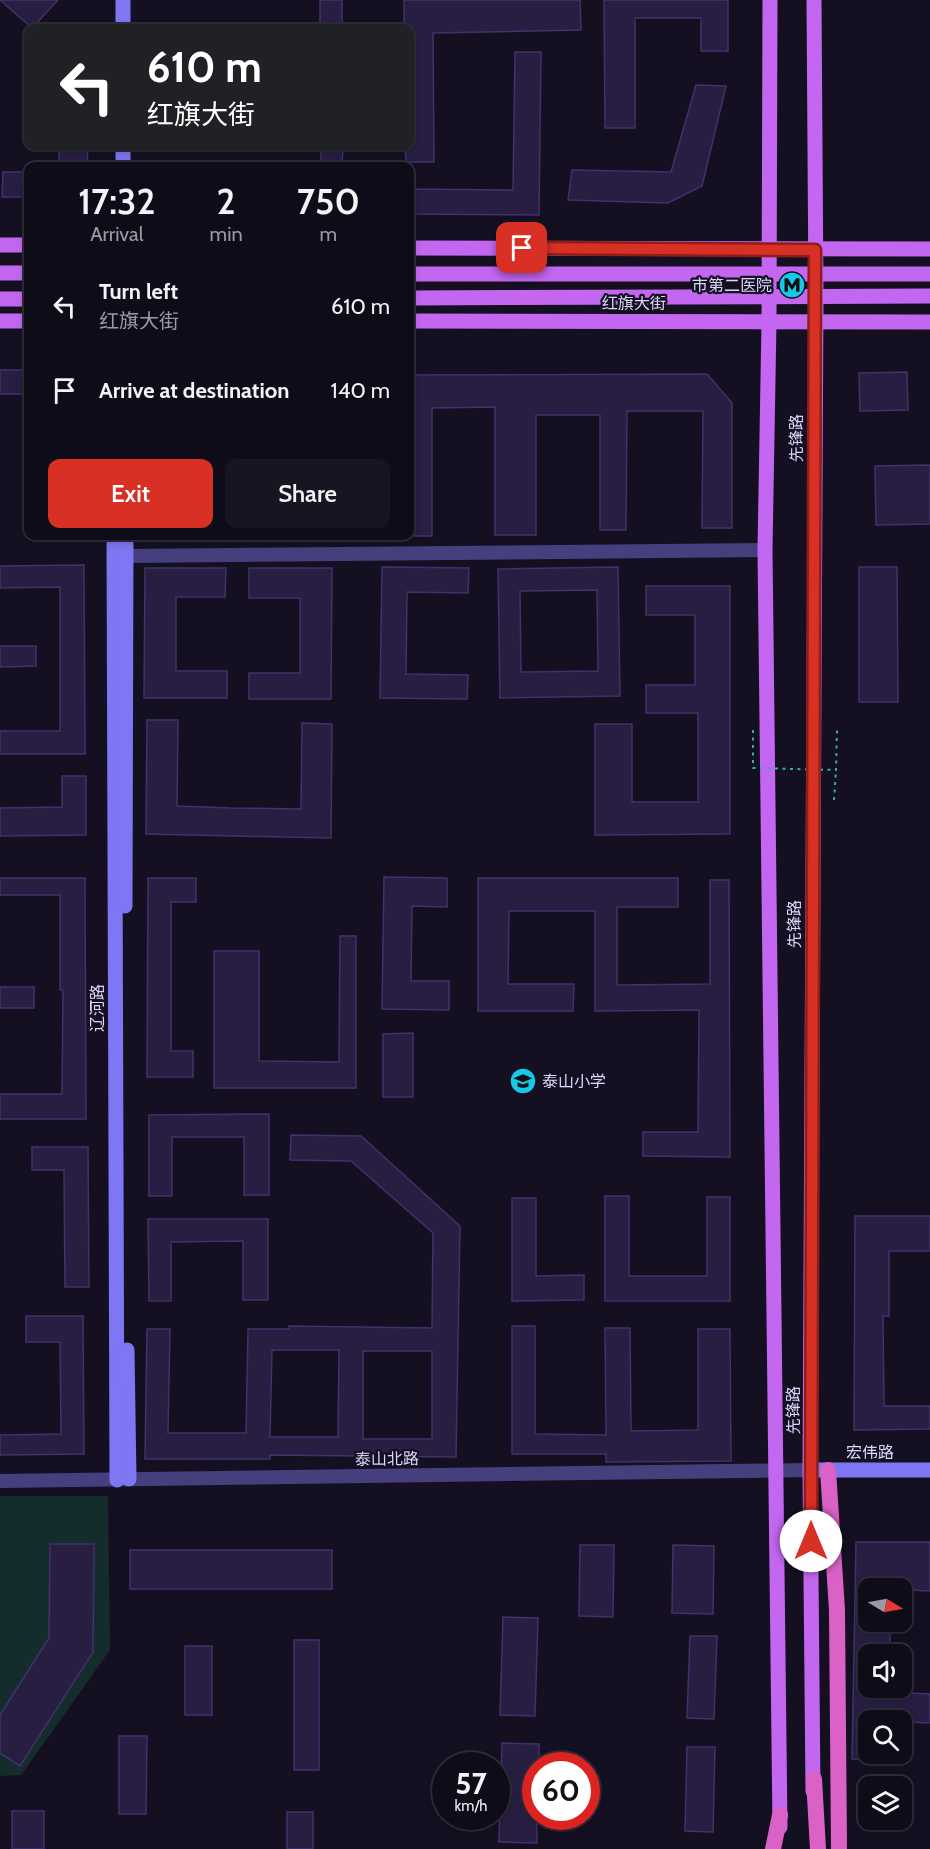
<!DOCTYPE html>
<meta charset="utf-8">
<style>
body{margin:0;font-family:Cabin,"Noto Sans SC",sans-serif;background:#181523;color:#f1f3f6;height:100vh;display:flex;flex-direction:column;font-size:22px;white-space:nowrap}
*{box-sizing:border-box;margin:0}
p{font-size:20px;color:#9b9ba2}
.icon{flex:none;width:33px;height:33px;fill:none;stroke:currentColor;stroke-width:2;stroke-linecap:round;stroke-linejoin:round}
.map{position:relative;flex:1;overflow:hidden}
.details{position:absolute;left:24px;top:162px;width:390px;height:378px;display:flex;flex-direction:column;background:#0f0c1a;border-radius:12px;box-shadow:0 3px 9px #0003,0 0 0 2px #2f2c39}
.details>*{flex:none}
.guide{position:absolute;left:24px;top:24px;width:390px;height:126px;border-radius:12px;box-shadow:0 3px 9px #0003,0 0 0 2px #2f2c39;background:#202124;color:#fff;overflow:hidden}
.needle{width:39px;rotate:100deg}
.fabs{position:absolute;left:858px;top:1578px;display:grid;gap:12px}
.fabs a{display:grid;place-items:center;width:54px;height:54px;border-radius:12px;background:#0f0c1a;box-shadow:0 3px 9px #0003,0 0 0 2px #2f2c39;font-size:30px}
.speed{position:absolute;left:432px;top:1752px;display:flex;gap:12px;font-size:30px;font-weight:700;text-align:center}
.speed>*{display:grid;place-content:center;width:78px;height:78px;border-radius:50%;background:#0f0c1a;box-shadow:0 3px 9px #0003,0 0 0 2px #2f2c39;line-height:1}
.speed small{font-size:15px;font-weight:400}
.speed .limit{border:9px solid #d22;background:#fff;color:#111}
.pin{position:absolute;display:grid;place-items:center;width:51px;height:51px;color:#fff;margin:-26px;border-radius:12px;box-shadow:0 3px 9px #0006}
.me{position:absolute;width:66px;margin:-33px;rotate:0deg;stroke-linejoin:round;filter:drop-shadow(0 0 4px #0008)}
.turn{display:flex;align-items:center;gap:21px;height:126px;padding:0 24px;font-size:27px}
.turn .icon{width:78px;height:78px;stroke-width:2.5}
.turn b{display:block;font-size:42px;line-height:51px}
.eta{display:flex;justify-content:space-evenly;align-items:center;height:102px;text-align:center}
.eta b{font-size:36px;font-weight:600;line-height:42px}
.button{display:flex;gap:12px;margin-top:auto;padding:12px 24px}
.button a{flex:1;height:69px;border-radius:12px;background:#d93025;color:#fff;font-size:24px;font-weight:600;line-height:69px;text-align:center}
.button a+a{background:#181523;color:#f1f3f6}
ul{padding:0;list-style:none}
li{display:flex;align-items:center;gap:18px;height:84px;padding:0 24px}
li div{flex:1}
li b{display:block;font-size:22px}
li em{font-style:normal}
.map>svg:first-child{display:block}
</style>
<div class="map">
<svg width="930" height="1849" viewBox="0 0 930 1849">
<rect width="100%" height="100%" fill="#141022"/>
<!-- green -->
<polygon fill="#142c2c" points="0,1496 108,1496 110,1650 21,1775 0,1776"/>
<!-- building -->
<g fill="#271e42" stroke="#40326b" stroke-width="1.5" fill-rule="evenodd">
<polygon points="0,0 58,0 32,28"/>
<rect x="320" y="0" width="22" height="28"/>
<polygon points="404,0 580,0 581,30 433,33 434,162 406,162 405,146 410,146 410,28 404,28"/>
<polygon points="604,0 728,0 728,51 701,51 701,18 635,18 635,128 605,128"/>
<polygon points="515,52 541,52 539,215 410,214 410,189 513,190"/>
<polygon points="696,85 726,86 702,186 668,203 568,200 572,170 671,172"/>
<polygon points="59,146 88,146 87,166 59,166"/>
<polygon points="321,146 343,146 342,166 321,166"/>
<polygon points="3,172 28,172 28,197 2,197"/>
<rect x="0" y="370" width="28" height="24"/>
<polygon points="907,372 908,410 860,411 859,373"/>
<polygon points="707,374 732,403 732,528 702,528 703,411 627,411 626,530 600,530 600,415 536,415 536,535 495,535 495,407 432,408 432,536 410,536 410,375"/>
<polygon points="930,465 930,524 876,525 875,466"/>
<polygon points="84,565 85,754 0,754 0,731 60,731 60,587 0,588 0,566"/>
<polygon points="382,567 469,568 468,593 407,592 406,674 468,675 467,699 380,698"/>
<path d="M618,567L620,696L500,698L498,569ZM597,590L598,671L521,672L520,591Z"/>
<polygon points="859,567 897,567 898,702 859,702"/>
<polygon points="145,568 226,568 225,597 176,597 176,671 227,671 227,698 144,698"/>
<polygon points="249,568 332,568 331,699 249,699 249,673 300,673 300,598 249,598"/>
<polygon points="646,586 730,586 730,834 595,835 595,724 632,724 632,802 698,802 698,713 646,713 646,685 695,685 695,615 646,615"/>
<polygon points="0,646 36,646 36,666 0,667"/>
<polygon points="147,720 178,720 177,806 230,808 301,809 302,723 332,724 331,838 146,834"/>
<polygon points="62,776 86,776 86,835 0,836 0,808 62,807"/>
<polygon points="384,877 447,878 447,907 412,906 411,981 449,981 449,1010 382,1009"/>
<polygon points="0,878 85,878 86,1119 0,1119 0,1094 62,1094 63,990 60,990 60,895 0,895"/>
<polygon points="148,878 196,878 196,902 171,902 171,1051 193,1051 193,1077 147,1077"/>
<polygon points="478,878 678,878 678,907 617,907 617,985 710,984 710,880 729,880 730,1157 643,1156 643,1132 698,1132 699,1010 595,1011 595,911 509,911 508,984 574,984 573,1011 478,1011"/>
<polygon points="340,936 356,936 356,1088 214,1088 214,951 259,951 259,1061 339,1062"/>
<rect x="0" y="987" width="34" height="21"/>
<polygon points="413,1033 413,1097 383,1097 383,1034"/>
<polygon points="269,1114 269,1195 244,1195 244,1137 172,1137 172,1196 149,1196 149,1115"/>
<path d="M291,1135L361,1136L460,1226L456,1457L270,1455V1459H145L147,1329H170L168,1433H246L248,1329H289V1326L432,1328L433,1233L351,1161L290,1160ZM272,1350H339L338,1437H270ZM363,1351H432V1439H363Z"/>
<polygon points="32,1147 88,1147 89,1287 65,1287 64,1170 32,1170"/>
<polygon points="605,1196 629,1196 629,1276 707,1276 707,1197 730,1197 730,1301 605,1301"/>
<polygon points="512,1198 536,1198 536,1276 584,1275 584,1300 512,1301"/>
<polygon points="855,1216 930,1216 930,1251 889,1251 889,1316 883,1316 884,1406 930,1406 930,1429 854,1430"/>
<polygon points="148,1219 268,1219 268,1300 243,1300 243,1241 171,1242 171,1301 149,1301"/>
<polygon points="26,1316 83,1316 84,1454 0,1455 0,1435 61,1434 60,1342 26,1342"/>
<polygon points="512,1326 535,1326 535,1434 606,1435 605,1328 630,1328 631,1431 698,1430 698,1329 730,1329 731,1461 606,1462 606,1454 512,1454"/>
<polygon points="856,1542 930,1542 930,1591 868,1588 868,1622 890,1622 890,1654 868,1654 868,1691 930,1694 930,1723 868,1720 868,1760 852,1759"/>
<polygon points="50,1544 94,1544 93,1652 20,1766 0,1753 0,1715 49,1638"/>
<polygon points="580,1545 614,1545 613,1617 579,1616"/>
<polygon points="673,1545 714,1546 713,1614 672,1613"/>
<rect x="130" y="1550" width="202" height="39"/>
<polygon points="503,1617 538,1618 535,1716 500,1715"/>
<polygon points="690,1636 717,1636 714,1719 687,1718"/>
<rect x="294" y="1640" width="25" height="130"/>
<rect x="185" y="1646" width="27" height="69"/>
<polygon points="119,1736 147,1736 146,1814 119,1814"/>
<polygon points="502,1743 539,1744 539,1766 536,1766 537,1843 499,1842"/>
<polygon points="687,1747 715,1747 713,1832 685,1831"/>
<rect x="12" y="1811" width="32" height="38"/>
<rect x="287" y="1812" width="26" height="37"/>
</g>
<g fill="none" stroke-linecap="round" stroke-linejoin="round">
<!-- path -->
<polyline stroke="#3aaaa8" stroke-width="2" stroke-dasharray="3 4.5" stroke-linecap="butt" points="834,800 836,770"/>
<!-- minor -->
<g stroke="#45407d" stroke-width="14">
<polyline points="126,556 765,550"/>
<polyline points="0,1481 810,1470"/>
</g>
<!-- secondary -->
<g stroke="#7e76f2" stroke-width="15">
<polyline points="123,0 123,28"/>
<polyline points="123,146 123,166"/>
<polyline points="114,536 117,1480"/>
<polyline points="125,906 126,536"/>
<polyline points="127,1350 129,1479"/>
<polyline points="810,1470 930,1470"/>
</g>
<!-- primary -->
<g stroke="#c367f1" stroke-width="15">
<polyline points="770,0 769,322 765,550 780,1827"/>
<polyline points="0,245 28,245"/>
<polyline points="410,248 930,249"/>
<polyline points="0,273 28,273"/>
<polyline points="410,274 930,274"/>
<polyline points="410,298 930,296"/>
<polyline points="0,299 28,299"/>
<polyline points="0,321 28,321"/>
<polyline points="410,321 930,322"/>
<polyline points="813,1791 810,1470 816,297 814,0"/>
</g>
<!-- trunk -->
<g stroke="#da62c7" stroke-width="16">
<polyline points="828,1470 837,1610 839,1849"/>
<polyline points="814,1779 818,1849"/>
<polyline points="773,1849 780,1815"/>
</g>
<!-- path-bridge -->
<polyline stroke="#3aaaa8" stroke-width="2" stroke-dasharray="3 4.5" stroke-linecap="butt" points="753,730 753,768 836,770 837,730"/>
</g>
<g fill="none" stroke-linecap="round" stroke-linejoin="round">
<defs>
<polyline id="route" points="522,248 815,250 811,1541"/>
</defs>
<!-- route casing -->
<use href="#route" stroke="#8d1f18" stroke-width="15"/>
<!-- route -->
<use href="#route" stroke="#d93025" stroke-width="10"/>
</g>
<!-- icons -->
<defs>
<symbol id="metro-disc" viewBox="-11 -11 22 22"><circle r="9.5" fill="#16c9e7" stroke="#141022"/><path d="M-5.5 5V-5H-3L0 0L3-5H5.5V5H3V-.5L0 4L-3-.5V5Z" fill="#111"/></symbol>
<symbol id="school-disc" viewBox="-11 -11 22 22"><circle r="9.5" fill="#16c9e7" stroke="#141022"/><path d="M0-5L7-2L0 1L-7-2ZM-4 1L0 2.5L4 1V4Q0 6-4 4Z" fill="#111"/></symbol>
</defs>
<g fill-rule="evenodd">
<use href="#metro-disc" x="777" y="270" width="30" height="30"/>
<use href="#school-disc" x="508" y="1066" width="30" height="30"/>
</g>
<g text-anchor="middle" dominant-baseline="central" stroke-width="4.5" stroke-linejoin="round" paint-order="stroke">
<!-- poi labels -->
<g font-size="16" fill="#dbd6fb" stroke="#141022" text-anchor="end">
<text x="772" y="285">市第二医院</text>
<text x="542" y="1081" text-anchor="start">泰山小学</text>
</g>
<!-- street labels -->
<g font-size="16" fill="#dbd6fb" stroke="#141022">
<text x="634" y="303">红旗大街</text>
<text transform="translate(796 438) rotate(-90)">先锋路</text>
<text transform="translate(794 924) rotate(-90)">先锋路</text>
<text transform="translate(97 1008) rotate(-90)">辽河路</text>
<text transform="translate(793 1410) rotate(-90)">先锋路</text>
<text x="870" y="1452">宏伟路</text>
<text transform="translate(387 1459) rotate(-1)">泰山北路</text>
</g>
</g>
</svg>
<div class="fabs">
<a><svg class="needle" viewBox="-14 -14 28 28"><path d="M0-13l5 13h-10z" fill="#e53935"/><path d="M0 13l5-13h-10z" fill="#9b9ba2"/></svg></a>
<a><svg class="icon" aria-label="sound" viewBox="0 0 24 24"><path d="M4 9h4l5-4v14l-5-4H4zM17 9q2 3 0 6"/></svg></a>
<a><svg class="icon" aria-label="search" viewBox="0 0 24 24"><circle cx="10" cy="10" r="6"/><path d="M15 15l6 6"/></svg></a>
<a><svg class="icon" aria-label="layers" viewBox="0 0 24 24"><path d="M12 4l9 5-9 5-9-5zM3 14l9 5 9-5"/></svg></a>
</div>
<div class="speed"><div>57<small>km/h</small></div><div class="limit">60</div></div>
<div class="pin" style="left:522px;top:248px;background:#d93025"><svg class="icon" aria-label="arrive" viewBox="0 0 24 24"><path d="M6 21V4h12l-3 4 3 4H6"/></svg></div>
<svg class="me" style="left:811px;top:1541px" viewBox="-20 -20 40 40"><circle r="19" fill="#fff"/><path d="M0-13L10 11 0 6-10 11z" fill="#d93025"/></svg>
<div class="guide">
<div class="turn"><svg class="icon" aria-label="left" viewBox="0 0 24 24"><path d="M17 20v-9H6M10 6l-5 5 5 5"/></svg><div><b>610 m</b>红旗大街</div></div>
</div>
<section class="details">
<div class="eta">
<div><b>17:32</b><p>Arrival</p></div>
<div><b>2</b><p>min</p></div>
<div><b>750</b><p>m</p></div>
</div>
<ul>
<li><svg class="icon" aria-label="left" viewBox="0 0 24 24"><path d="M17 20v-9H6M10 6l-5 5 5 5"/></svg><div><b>Turn left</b><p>红旗大街</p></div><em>610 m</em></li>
<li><svg class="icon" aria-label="arrive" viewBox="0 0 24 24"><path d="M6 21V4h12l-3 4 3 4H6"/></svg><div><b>Arrive at destination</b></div><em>140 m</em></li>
</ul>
<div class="button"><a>Exit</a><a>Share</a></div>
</section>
</div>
